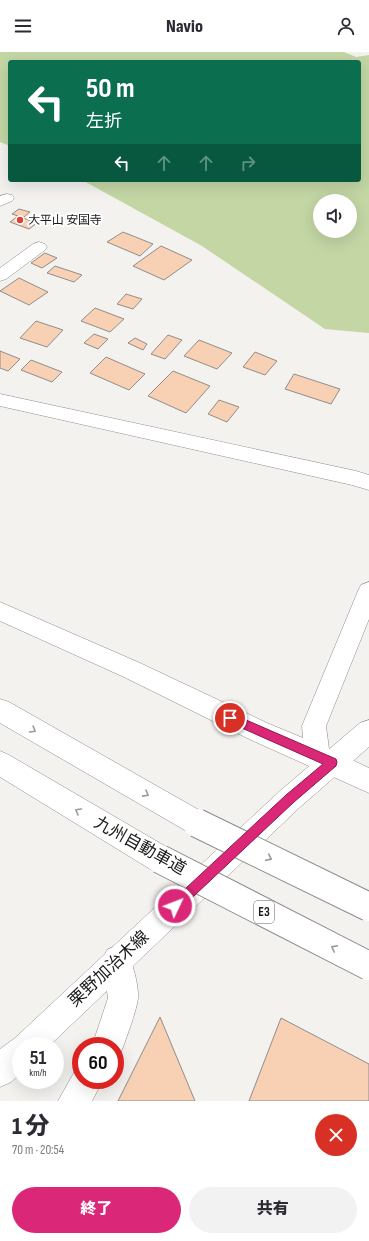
<!DOCTYPE html>
<html lang="ja">
<meta charset="utf-8">
<style>
body{margin:0;font-family:"Sofia Sans Condensed","Noto Sans JP",sans-serif;background:#f2f2f3;color:#2b2b33;height:100vh;display:flex;flex-direction:column;font-size:15px;white-space:nowrap}
*{box-sizing:border-box;margin:0}
p{font-size:13px;color:#7c7c81}
.icon{flex:none;width:22px;height:22px;fill:none;stroke:currentColor;stroke-width:2;stroke-linecap:round;stroke-linejoin:round}
.map{position:relative;height:1049px;overflow:hidden}
.drawer{display:flex;flex-direction:column;background:#fff;flex:1}
.drawer>*{flex:none}
.banner{position:absolute;left:8px;top:8px;width:353px;height:122px;border-radius:4px;box-shadow:0 4px 16px #0002;background:#0b6e4f;color:#fff;overflow:hidden}
.fabs{position:absolute;left:313px;top:142px;display:grid;gap:8px}
.fabs a{display:grid;place-items:center;width:44px;height:44px;border-radius:50%;background:#fff;box-shadow:0 4px 16px #0002;font-size:20px}
.speed{position:absolute;left:12px;top:985px;display:flex;gap:8px;font-size:20px;font-weight:700;text-align:center}
.speed>*{display:grid;place-content:center;width:52px;height:52px;border-radius:50%;background:#fff;box-shadow:0 4px 16px #0002;line-height:1}
.speed small{font-size:10px;font-weight:400}
.speed .limit{border:6px solid #d22;background:#fff;color:#111}
.pin{position:absolute;display:grid;place-items:center;width:34px;height:34px;color:#fff;margin:-17px;border:2px solid #fff;border-radius:50%;box-shadow:0 1px 4px #0007}
.me{position:absolute;width:44px;margin:-22px;rotate:47deg;stroke-linejoin:round;filter:drop-shadow(0 0 3px #0008)}
.turn{display:flex;align-items:center;gap:14px;height:84px;padding:0 12px;font-size:18px}
.turn .icon{width:52px;height:52px;stroke-width:2.5}
.turn b{display:block;font-size:28px;line-height:34px}
.lanes{display:flex;align-items:center;height:38px;padding:0 12px;background:#0003;justify-content:center;gap:20px;direction:ltr}
.lanes .off{opacity:.35}
.round{display:grid;place-items:center;flex:none;width:42px;height:42px;border-radius:21px;background:#f2f2f3}
.headline{display:flex;align-items:center;justify-content:space-between;height:68px;padding:0 12px}
h1{font-size:24px;font-weight:800;line-height:30px}
.primary-button{display:flex;gap:8px;margin-top:auto;padding:8px 12px}
.primary-button a{flex:1;height:46px;border-radius:24px;background:#db2777;color:#fff;font-size:16px;font-weight:800;line-height:46px;text-align:center}
.primary-button a+a{background:#f2f2f3;color:#2b2b33}
header{display:flex;justify-content:space-between;align-items:center;height:52px;padding:0 12px;background:#fff;font-size:18px;font-weight:800}
.map>svg:first-child{display:block}
</style>
<header><svg class="icon" aria-label="menu" viewBox="0 0 24 24"><path d="M4 6h16M4 12h16M4 18h16"/></svg>Navio<svg class="icon" aria-label="person" viewBox="0 0 24 24"><circle cx="12" cy="8" r="4"/><path d="M4 21q1-7 8-7t8 7"/></svg></header>
<div class="map">
<svg width="369" height="1049" viewBox="0 0 369 1049">
<rect width="100%" height="100%" fill="#f3f2ef"/>
<!-- green -->
<path fill="#c3d6a4" fill-rule="evenodd" d="M0,0H344L356,5L369,3V281L325,277L202,194L82,128H359V10H10V94L0,90ZM320,149H350V179H320Z"/>
<!-- building -->
<g fill="#f8d0b3" stroke="#908d8b">
<polygon points="19,157 30,160 23,166 37,171 29,177 10,170 18,164 12,162"/>
<polygon points="123,180 153,192 140,204 107,190"/>
<polygon points="161,194 192,208 164,228 133,214"/>
<polygon points="45,201 57,206 42,216 31,211"/>
<polygon points="55,214 82,223 74,230 47,221"/>
<polygon points="19,226 48,240 29,253 0,239"/>
<polygon points="126,242 142,247 133,257 117,252"/>
<polygon points="95,256 124,267 110,280 81,269"/>
<polygon points="36,269 63,278 47,295 20,286"/>
<polygon points="94,282 108,287 98,297 84,291"/>
<polygon points="168,283 182,288 165,307 151,302"/>
<polygon points="135,286 147,292 143,298 128,291"/>
<polygon points="199,288 232,301 217,317 184,304"/>
<polygon points="0,299 20,307 8,319 0,316"/>
<polygon points="255,300 277,309 265,323 243,315"/>
<polygon points="106,305 145,322 129,338 90,321"/>
<polygon points="31,308 62,320 52,330 21,318"/>
<polygon points="173,319 210,334 186,361 148,344"/>
<polygon points="294,322 340,337 331,352 285,337"/>
<polygon points="219,348 239,355 227,370 208,362"/>
<polygon points="160,965 195,1049 118,1049"/>
<polygon points="281,966 369,1012 369,1049 249,1049"/>
</g>
<g fill="none" stroke-linecap="round" stroke-linejoin="round">
<defs>
<g id="minor">
<polygon points="7,142 12,143 14,146 12,149 0,154 0,144"/>
<polygon points="39,190 45,192 47,195 45,198 6,227 0,229 0,216 33,192"/>
<polygon points="0,342 356,419 369,423 369,438 352,433 0,354"/>
<polygon points="369,530 369,567 326,674 329,697 369,716 369,741 249,687 124,625 0,569 0,550 140,611 267,671 303,686 302,674 358,539 361,533"/>
<path d="M117,893L127,898C132,910 139,933 138,946C137,958 124,993 119,1005L115,1007V994H92L108,946L102,908L107,898Z"/>
<polygon points="81,1015 81,1028 103,1028 92,1049 58,1049 76,1017"/>
</g>
<polygon id="major" points="369,668 369,695 299,756 49,994 21,994 21,1021 11,1030 0,1035 0,997 15,986 281,738 360,671"/>
<g id="highway">
<polygon points="0,647 9,650 206,762 210,771 206,780 197,784 188,780 0,671"/>
<polygon points="0,699 9,703 170,797 174,807 170,817 160,821 150,817 0,725"/>
</g>
</defs>
<!-- minor casing -->
<use href="#minor" stroke="#8c8c89" stroke-width="1"/>
<!-- major casing -->
<use href="#major" stroke="#8c8c89" stroke-width="1"/>
<!-- highway casing -->
<use href="#highway" stroke="#8c8c89" stroke-width="1"/>
<!-- minor -->
<use href="#minor" fill="#fff" fill-rule="evenodd"/>
<!-- major -->
<use href="#major" fill="#fff" fill-rule="evenodd"/>
<!-- highway -->
<use href="#highway" fill="#fff" fill-rule="evenodd"/>
<defs>
<g id="highway-bridge">
<polyline points="197,771 369,855"/>
<polyline points="160,807 369,914"/>
</g>
</defs>
<!-- highway-bridge casing -->
<use href="#highway-bridge" stroke="#8c8c89" stroke-width="30" stroke-linecap="butt"/>
<!-- highway-bridge -->
<use href="#highway-bridge" stroke="#fff" stroke-width="28"/>
</g>
<!-- one-way arrows -->
<defs><path id="oneway-chevron" d="M-2-3.5L2.5 0L-2 3.5" fill="none" stroke-width="1.6" stroke-linecap="round" stroke-linejoin="round"/></defs>
<g stroke="#989898">
<use href="#oneway-chevron" transform="translate(33 678) rotate(31)"/>
<use href="#oneway-chevron" transform="translate(146 742) rotate(29)"/>
<use href="#oneway-chevron" transform="translate(78 759) rotate(-150)"/>
<use href="#oneway-chevron" transform="translate(269 806) rotate(26)"/>
<use href="#oneway-chevron" transform="translate(334 896) rotate(-153)"/>
</g>
<!-- route -->
<polygon fill="#db2777" stroke="#8e194d" points="230,661 336,707 337,710 336,714 294,750 179,858 175,860 171,858 169,854 171,850 286,743 323,712 226,669 224,666 226,663"/>
<!-- markers -->
<circle fill="#d44639" stroke="#fff" stroke-width="1.5" cx="20" cy="168" r="4"/>
<g text-anchor="middle" dominant-baseline="central" stroke-width="4" stroke-linejoin="round" paint-order="stroke">
<!-- far-poi labels -->
<g font-size="12" fill="#1b1b1a" stroke="#fff" text-anchor="start">
<text x="28" y="168">大平山 安国寺</text>
</g>
<!-- shield labels -->
<rect fill="#fff" stroke="#5f5f5f" stroke-width="1" x="254" y="849" width="20" height="22" rx="3"/>
<g font-size="13" font-weight="bold" fill="#1b1b1a">
<text x="264" y="860">E3</text>
</g>
<!-- near-street labels -->
<g font-size="17" fill="#1b1b1a" stroke="#fff">
<text transform="translate(140 794) rotate(29)">九州自動車道</text>
<text transform="translate(109 917) rotate(-43)">栗野加治木線</text>
</g>
</g>
</svg>
<div class="fabs">
<a><svg class="icon" aria-label="sound" viewBox="0 0 24 24"><path d="M4 9h4l5-4v14l-5-4H4zM17 9q2 3 0 6"/></svg></a>
</div>
<div class="speed"><div>51<small>km/h</small></div><div class="limit">60</div></div>
<div class="pin" style="left:230px;top:666px;background:#d93025"><svg class="icon" aria-label="arrive" viewBox="0 0 24 24"><path d="M6 21V4h12l-3 4 3 4H6"/></svg></div>
<svg class="me" style="left:175px;top:854px" viewBox="-20 -20 40 40"><circle r="17" fill="#db2777" stroke="#fff" stroke-width="3"/><path d="M0-11L8 9 0 5-8 9z" fill="#fff"/></svg>
<div class="banner">
<div class="turn"><svg class="icon" aria-label="left" viewBox="0 0 24 24"><path d="M17 20v-9H6M10 6l-5 5 5 5"/></svg><div><b>50 m</b>左折</div></div>
<div class="lanes"><svg class="icon" aria-label="left" viewBox="0 0 24 24"><path d="M17 20v-9H6M10 6l-5 5 5 5"/></svg><svg class="icon off" aria-label="ahead" viewBox="0 0 24 24"><path d="M12 20V5M6 11l6-6 6 6"/></svg><svg class="icon off" aria-label="ahead" viewBox="0 0 24 24"><path d="M12 20V5M6 11l6-6 6 6"/></svg><svg class="icon off" aria-label="right" viewBox="0 0 24 24"><path d="M7 20v-9h11M14 6l5 5-5 5"/></svg></div>
</div>
</div>
<section class="drawer">
<div class="headline"><div><h1>1 分</h1><p>70 m · 20:54</p></div><a class="round" style="background:#d93025;color:#fff"><svg class="icon" aria-label="close" viewBox="0 0 24 24"><path d="M6 6l12 12M18 6L6 18"/></svg></a></div>
<div class="primary-button"><a>終了</a><a>共有</a></div>
</section>
